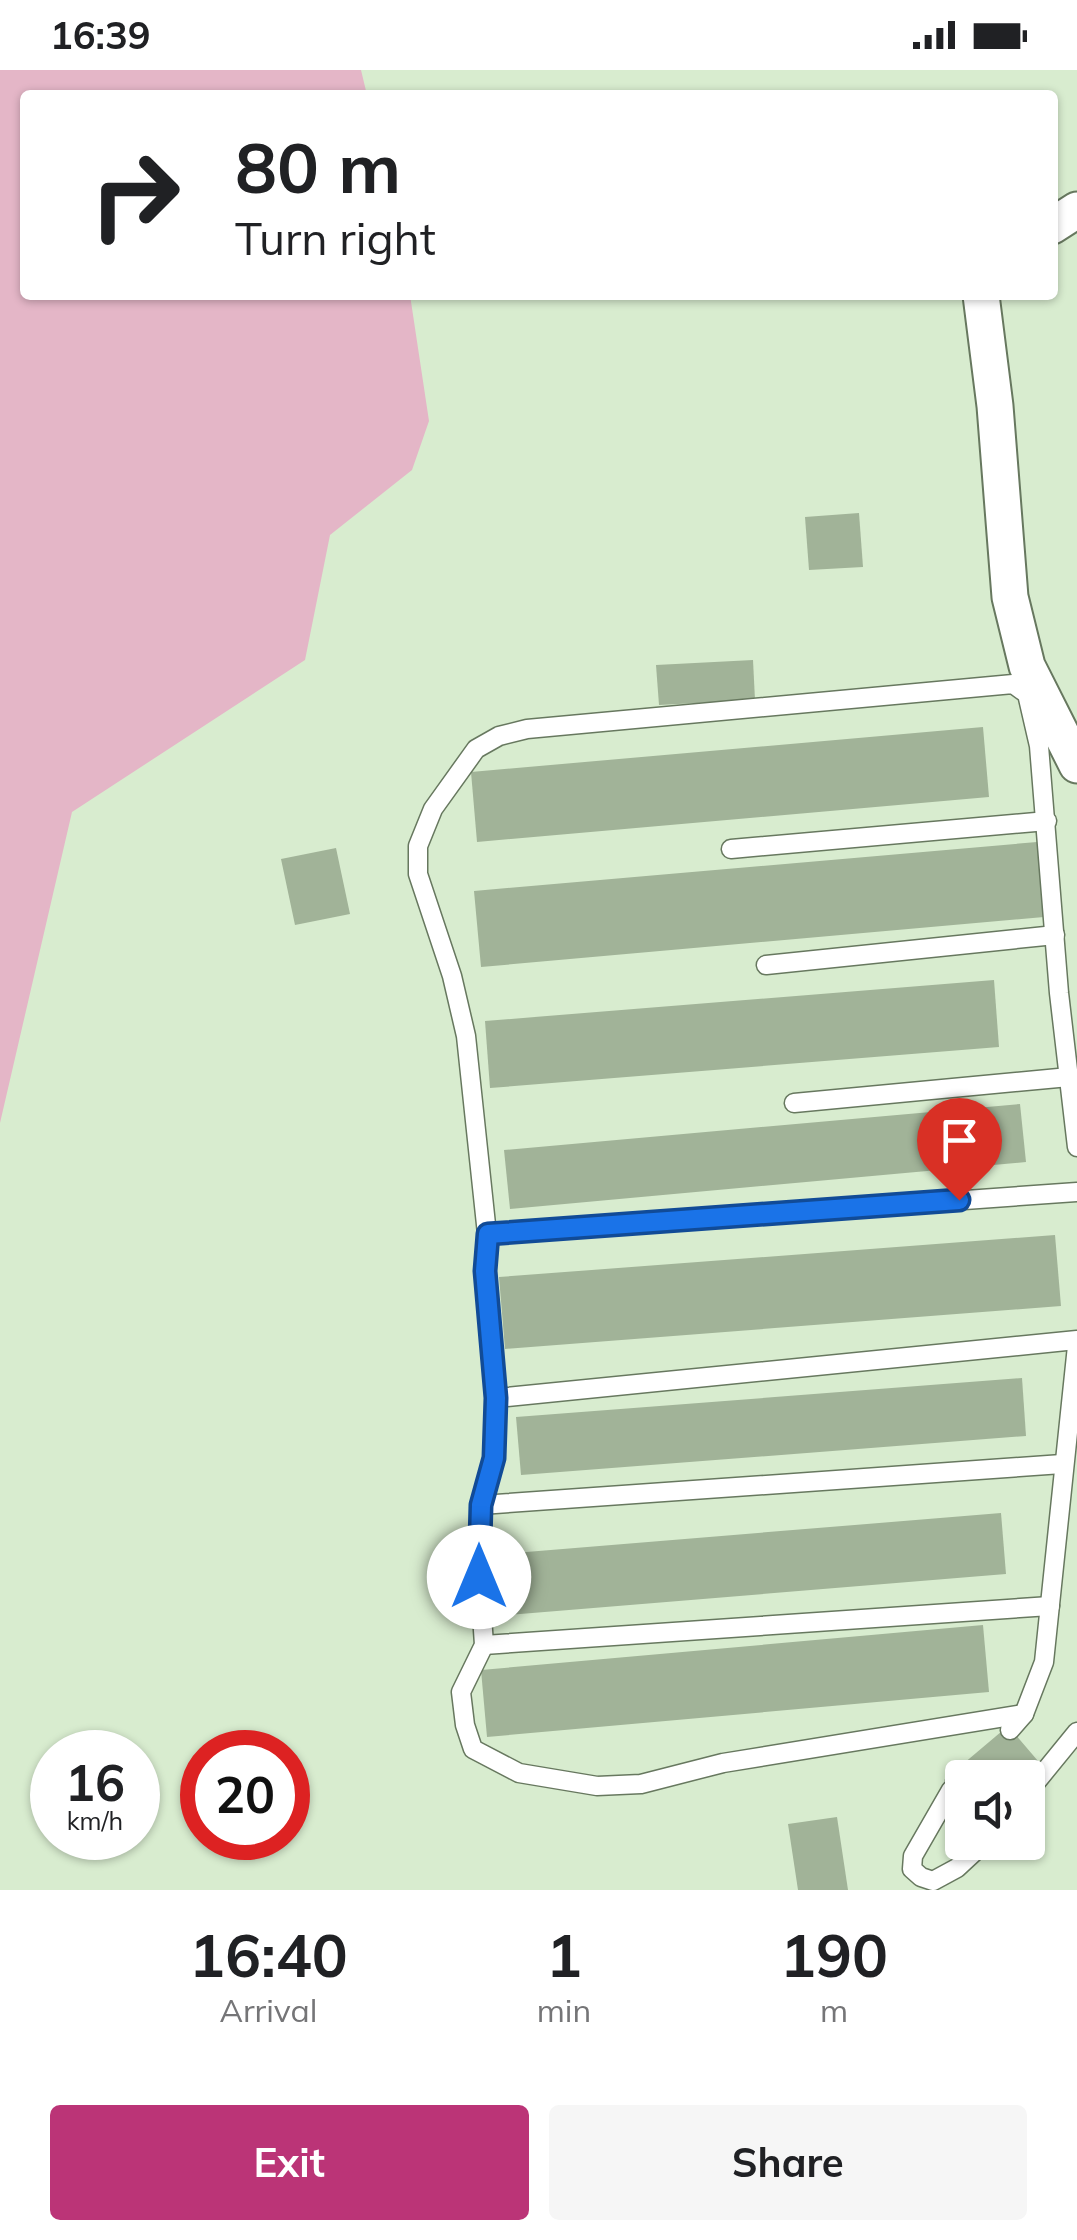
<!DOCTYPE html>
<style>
body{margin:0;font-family:Mulish,sans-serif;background:#f6f6f6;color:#202124;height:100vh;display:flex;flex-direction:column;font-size:38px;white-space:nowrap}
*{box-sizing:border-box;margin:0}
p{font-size:32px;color:#757577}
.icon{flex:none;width:55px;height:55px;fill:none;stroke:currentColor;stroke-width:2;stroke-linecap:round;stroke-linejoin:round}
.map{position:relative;height:1820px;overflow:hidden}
.details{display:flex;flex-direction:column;background:#fff;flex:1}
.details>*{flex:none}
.top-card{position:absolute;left:20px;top:20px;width:1038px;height:210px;border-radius:10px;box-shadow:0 2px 8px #0004;background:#fff;color:#202124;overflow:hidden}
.buttons{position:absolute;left:945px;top:1690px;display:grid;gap:20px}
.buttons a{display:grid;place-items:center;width:100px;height:100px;border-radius:10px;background:#fff;box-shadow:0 2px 8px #0004;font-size:50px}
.speed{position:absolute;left:30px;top:1660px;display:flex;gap:20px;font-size:50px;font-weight:700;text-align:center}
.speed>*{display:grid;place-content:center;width:130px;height:130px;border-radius:50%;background:#fff;box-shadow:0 2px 8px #0004;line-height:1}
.speed small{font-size:25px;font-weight:400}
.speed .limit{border:15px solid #d22;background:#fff;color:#111}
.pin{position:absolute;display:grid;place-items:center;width:85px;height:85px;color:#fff;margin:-102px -42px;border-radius:50% 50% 50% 0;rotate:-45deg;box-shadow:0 0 10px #0007}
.pin .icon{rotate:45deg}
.me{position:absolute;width:110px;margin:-55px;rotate:0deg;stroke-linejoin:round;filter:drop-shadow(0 0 8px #0008)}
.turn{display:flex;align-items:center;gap:35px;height:210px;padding:0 50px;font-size:45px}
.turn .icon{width:130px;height:130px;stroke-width:2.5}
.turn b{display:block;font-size:70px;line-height:85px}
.eta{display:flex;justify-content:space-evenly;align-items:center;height:170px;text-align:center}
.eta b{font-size:60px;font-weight:700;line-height:70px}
.action{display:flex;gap:20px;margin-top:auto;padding:20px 50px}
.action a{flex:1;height:115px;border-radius:10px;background:#bb3477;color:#fff;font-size:40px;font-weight:700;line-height:115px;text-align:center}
.action a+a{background:#f6f6f6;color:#202124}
.status{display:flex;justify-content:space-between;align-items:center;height:70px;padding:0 50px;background:#fff;direction:ltr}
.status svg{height:28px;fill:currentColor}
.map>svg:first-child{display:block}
</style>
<div class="status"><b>16:39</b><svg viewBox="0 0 49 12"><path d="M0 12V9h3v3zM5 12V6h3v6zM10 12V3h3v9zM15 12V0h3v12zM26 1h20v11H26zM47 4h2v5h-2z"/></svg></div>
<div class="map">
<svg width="1077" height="1820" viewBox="0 0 1077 1820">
<rect width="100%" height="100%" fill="#d8eccf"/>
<!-- green -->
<polygon fill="#e4b6c7" points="0,0 361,0 367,25 25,25 25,225 410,225 429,351 412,400 330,465 305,590 72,742 0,1053"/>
<!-- building -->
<g fill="#a1b398">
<polygon points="859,443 863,497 809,500 805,447"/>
<polygon points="753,590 755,630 659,635 656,595"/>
<polygon points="983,657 989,727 477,772 471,702"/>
<polygon points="1037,772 1044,847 481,897 474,821"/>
<polygon points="336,778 350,844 295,855 281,789"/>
<polygon points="994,910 999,977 490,1018 485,951"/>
<polygon points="1020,1034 1026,1092 510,1139 504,1080"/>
<polygon points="1055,1165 1061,1236 505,1279 499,1207"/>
<polygon points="1022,1308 1026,1366 521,1405 516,1347"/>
<polygon points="1001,1443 1006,1504 495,1546 489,1485"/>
<polygon points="983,1555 989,1622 487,1667 481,1600"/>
<polygon points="1008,1656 1038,1691 1018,1708 962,1708 962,1733 944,1710"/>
<polygon points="837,1747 848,1820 798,1820 788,1754"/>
</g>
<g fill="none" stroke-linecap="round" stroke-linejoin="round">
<defs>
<g id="lane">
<polyline points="731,779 1047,751"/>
<polyline points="766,895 1055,865"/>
<polyline points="794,1033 1069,1007"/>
<polyline points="487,1164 1077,1122"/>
<polyline points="497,1328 1077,1270"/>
<polyline points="481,1435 1062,1394"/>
<polyline points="484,1575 1050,1536"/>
<polyline points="1024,1644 723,1693 641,1714 597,1716 519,1703 473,1679 465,1655 461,1622 484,1575 478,1486 481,1435 495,1388 497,1328 485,1201 487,1164 466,966 452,906 418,804 418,776 433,739 476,679 499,666 527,659 1013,614 1027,624 1039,676 1059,923 1077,1077"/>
<polyline points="1010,1660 1024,1644 1044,1592 1077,1276"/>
<polyline points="951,1720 913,1786 912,1799 921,1807 933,1811 957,1798 985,1772"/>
<polyline points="1028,1722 1077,1662"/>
</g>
<g id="street">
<polyline points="1052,156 1077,140"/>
<polyline points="981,225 995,336 1010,527 1027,596 1077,695"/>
</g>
</defs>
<!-- lane casing -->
<use href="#lane" stroke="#67785f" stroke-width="21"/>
<!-- street casing -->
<use href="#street" stroke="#67785f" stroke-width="39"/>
<!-- lane -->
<use href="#lane" stroke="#fff" stroke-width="18"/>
<!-- street -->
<use href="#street" stroke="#fff" stroke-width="35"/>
</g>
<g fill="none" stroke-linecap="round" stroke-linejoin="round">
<defs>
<polyline id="route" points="479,1507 481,1435 494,1388 496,1328 485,1201 488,1164 959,1130"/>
</defs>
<!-- route casing -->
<use href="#route" stroke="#114b97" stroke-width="25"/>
<!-- route -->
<use href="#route" stroke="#1a73e8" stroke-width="18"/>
</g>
</svg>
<div class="buttons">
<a><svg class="icon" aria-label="sound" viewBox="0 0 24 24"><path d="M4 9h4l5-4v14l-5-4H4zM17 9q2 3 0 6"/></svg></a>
</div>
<div class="speed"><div>16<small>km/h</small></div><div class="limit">20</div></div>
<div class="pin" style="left:959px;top:1130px;background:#d93025"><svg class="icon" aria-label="arrive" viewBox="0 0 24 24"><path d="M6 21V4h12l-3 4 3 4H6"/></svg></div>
<svg class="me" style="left:479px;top:1507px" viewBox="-20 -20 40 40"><circle r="19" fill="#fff"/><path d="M0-13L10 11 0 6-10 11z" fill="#1a73e8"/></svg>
<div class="top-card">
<div class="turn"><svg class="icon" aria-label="right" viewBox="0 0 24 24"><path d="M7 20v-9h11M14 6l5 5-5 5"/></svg><div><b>80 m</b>Turn right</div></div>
</div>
</div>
<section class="details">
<div class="eta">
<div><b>16:40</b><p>Arrival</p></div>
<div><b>1</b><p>min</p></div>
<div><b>190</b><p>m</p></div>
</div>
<div class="action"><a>Exit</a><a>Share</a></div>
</section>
